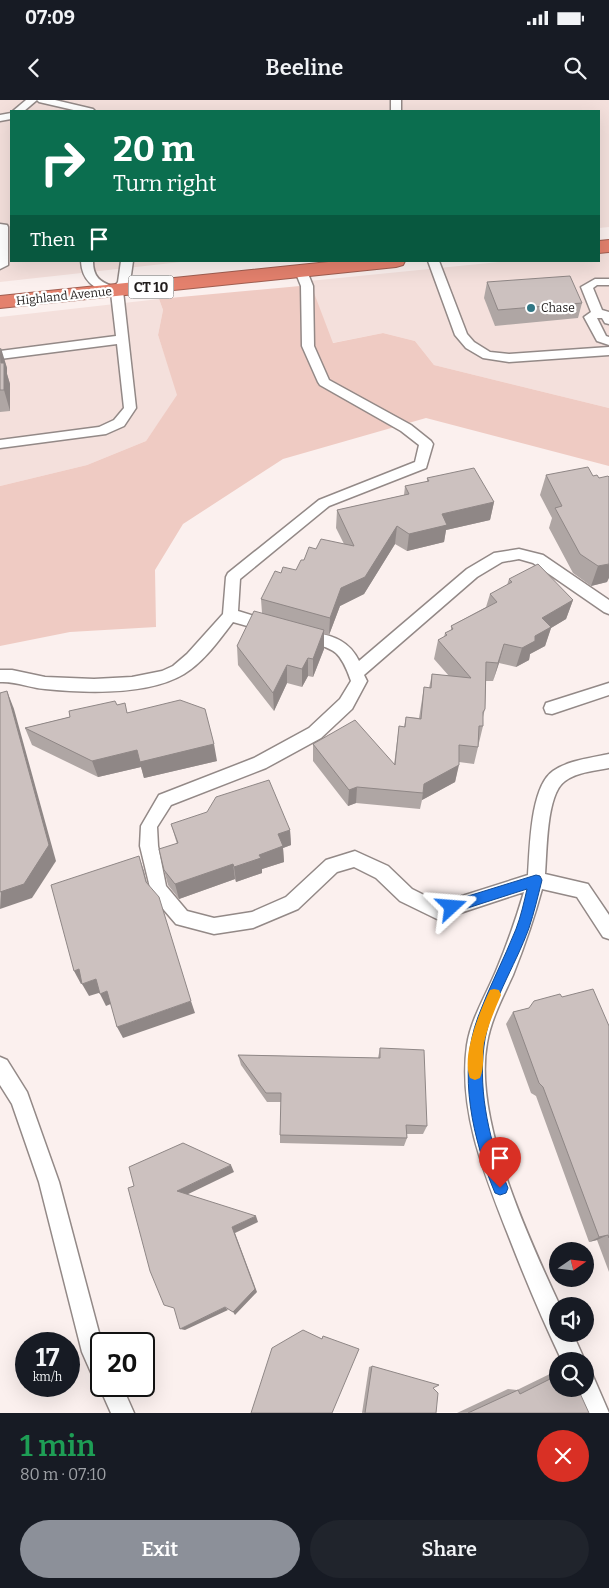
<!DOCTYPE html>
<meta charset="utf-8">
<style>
body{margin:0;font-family:Bitter,serif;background:#20242c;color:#f1f3f6;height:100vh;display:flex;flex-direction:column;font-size:19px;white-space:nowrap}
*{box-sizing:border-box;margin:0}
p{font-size:16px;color:#9ea1a6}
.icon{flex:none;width:28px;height:28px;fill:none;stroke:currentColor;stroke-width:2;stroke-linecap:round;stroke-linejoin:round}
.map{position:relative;height:1313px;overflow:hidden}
.sheet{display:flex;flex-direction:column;background:#171b24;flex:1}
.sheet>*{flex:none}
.banner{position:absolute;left:10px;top:10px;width:590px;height:152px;border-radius:0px;box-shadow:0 5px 20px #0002;background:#0b6e4f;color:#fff;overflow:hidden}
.needle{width:32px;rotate:76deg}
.fabs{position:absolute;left:549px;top:1142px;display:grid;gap:10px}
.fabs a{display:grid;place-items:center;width:45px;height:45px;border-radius:50%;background:#171b24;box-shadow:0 5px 20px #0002;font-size:25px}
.speed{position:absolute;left:15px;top:1232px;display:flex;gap:10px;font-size:25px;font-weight:700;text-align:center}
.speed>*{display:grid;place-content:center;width:65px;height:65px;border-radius:50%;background:#171b24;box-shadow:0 5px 20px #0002;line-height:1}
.speed small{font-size:12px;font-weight:400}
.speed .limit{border:2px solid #111;border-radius:8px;background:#fff;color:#111}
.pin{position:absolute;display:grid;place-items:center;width:42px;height:42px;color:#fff;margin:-51px -21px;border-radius:50% 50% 50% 0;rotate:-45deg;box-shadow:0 0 5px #0007}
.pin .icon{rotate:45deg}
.me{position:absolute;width:55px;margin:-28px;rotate:71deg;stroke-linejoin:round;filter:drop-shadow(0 0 4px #0008)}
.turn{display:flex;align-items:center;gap:18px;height:105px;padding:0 20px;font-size:22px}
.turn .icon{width:65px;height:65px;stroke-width:2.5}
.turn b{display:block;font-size:35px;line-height:42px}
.then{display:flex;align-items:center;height:48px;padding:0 20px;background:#0003;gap:10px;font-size:19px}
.round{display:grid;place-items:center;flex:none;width:52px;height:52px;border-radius:26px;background:#20242c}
.headline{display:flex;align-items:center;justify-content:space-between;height:85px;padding:0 20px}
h1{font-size:30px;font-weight:600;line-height:38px;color:#1e9e55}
.primary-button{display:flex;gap:10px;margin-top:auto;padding:10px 20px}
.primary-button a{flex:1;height:58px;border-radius:30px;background:#8c9099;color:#fff;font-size:20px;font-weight:600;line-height:58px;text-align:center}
.primary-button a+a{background:#20242c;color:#f1f3f6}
.status{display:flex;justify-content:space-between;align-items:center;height:35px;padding:0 25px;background:#171b24;direction:ltr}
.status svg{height:14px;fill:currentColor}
header{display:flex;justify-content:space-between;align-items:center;height:65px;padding:0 20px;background:#171b24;font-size:22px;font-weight:600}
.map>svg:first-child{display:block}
</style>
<div class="status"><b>07:09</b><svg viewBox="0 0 49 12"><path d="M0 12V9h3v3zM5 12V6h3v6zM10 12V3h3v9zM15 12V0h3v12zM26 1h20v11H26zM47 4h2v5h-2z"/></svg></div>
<header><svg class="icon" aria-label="back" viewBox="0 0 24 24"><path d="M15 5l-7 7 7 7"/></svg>Beeline<svg class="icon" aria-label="search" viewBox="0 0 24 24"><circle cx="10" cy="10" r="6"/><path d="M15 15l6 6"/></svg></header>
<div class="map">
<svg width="609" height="1313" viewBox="0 0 609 1313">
<rect width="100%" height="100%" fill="#fbf0ee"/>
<!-- built -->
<g fill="#f4e0dc">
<polygon points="0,0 609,0 609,127 599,128 599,11 11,11 11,161 190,161 0,182"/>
<polygon points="609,153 609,308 434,265 415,241 383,233 332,243 309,181 509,161 599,161 599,154"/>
<polygon points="159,199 163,210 158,235 178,295 146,341 87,365 0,386 0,217"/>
</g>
<!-- green -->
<polygon fill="#efcbc3" points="311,185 333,243 383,233 415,241 434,265 609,308 609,366 426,318 283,359 183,424 155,470 156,527 70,532 0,546 0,386 87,365 146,341 177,295 158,235 163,210 159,199"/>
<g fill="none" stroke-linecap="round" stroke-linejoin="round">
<defs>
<g id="lane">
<polygon points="26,0 37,0 24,11 13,11"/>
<polygon points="37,0 55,0 93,9 95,11 78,11 39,2"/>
<rect x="391" y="0" width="10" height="11"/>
<polygon points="11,13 11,19 0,21 0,15"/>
<polygon points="0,124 7,125 8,127 8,165 0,169"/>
<path d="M81,161H93C93,177 100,182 114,187L118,182L121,161H133L130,182L123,191L136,308L124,326L106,334L0,348V340L99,327L114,320L124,308L117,244L0,259V251L116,236L111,193C94,189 82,181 81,161Z"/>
<polygon points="428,161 439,161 467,234 474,242 490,252 509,254 609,247 609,255 509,262 483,258 466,248 455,235"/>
<path d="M301,168L307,171L313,186L314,246L329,280L411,325L431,341L433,344L426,368L329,406L240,479L238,511L274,522L276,526L274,530L269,532L233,522C219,540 204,562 184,574C147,596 86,593 45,589C30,588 16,581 0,582V570H12L45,577L94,579L132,577L162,571L173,566L187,554L223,514L226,477L228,473L319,400L415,362L419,345L401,331L320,285L318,282L302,246L301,186L295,171Z"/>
<polygon points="595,179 609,179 609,185 597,185 593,188 602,210 609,212 609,224 605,223 602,218 597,218 606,236 609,237 609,245 597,241 584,217 591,212 581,187"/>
<path d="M519,449L543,455L609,500V514L604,512L533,463L519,459L502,462L477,477L364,575L367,581L352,609L321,638L266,668L171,705L157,727L158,746L166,786L187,811L214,818L252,812L286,797L326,760L355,751L388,766L412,789L440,803L528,775C530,749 530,687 553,671C569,660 591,658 609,654V668C595,671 577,672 565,681C546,694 547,752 545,774L588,784L609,815V839L603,837L577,797L542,789C534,819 524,847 513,875C503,897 491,919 487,943C473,1019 528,1137 560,1206H558V1234H573L585,1261V1262L562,1261C542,1219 524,1176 507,1132C484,1073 458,1010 467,945C471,919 486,895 496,871C507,845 516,819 524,792L439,820L400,801L376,778L354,767L337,772L298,809L253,828L214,834L176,824L152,796L140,746L141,726L159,695L254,658L309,628L340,599L351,581C338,544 331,550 298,539L295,535L298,531L303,529C327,536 347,536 359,561L467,469L494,453Z"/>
<polygon points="609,583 609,595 552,614 546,613 544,608 546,603"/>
<polygon points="0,957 7,960 27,992 59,1082 102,1244 101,1286 122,1286 134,1313 111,1313 99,1286 101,1280 93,1277 82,1252 39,1082 12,1004 0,985"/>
<polygon points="585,1273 593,1276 609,1313 587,1313 576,1289 585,1289"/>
</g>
<g id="highway">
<polygon points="609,140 609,152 599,153 599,141"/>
<polygon points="338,161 405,161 403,165 396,167 0,208 0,196"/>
</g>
</defs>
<!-- lane casing -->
<use href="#lane" stroke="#938987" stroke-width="3"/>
<!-- highway casing -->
<use href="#highway" stroke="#a05e51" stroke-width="2"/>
<!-- lane -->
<use href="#lane" fill="#fff" fill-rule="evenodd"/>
<!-- highway -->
<use href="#highway" fill="#e4816d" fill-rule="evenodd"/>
</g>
<!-- wall -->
<g fill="#afa6a4">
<polygon points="487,182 582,203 578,218 495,226 484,198"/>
<polygon points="0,248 7,268 7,274 10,284 10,311 0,312"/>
<polygon points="546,375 593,376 599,378 608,478 607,482 591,486 573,473 549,428 552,418 540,395"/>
<polygon points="427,378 494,402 490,420 446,430 444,442 407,451 395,444 364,494 340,506 329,535 324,534 324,549 313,577 308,576 302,587 287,583 274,611 238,565 237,546 262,513 261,499 281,473 296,470 304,460 316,449 344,444 336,428 337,410 404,395 405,386 427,382"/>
<polygon points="509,479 573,500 566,519 551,528 545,546 530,554 529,560 516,567 499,563 493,581 486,581 485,609 483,617 483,626 474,664 459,662 455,682 422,700 420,709 356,703 348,706 313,661 313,644 394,665 399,626 404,627 406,617 419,618 424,587 429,588 432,574 449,576 434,559 438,540 444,537 445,533 451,530 451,526 486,507 490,494 507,485"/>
<polygon points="117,605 127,613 217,661 144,678 141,667 98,677 32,645 25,628"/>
<polygon points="171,724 290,730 291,745 283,748 284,762 262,769 262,773 236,782 235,779 179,799 168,785 164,770 177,744"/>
<polygon points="562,897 609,926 609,1172 597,1140 589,1142 536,996 531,993 506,924 513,912 529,908"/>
<polygon points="380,948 427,1026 423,1034 407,1034 407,1038 404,1046 280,1043 280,1035 281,1002 267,1002 241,965 238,955 378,958"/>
<polygon points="372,1266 433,1288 436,1313 362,1313 369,1267"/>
<polygon points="558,1270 558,1289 589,1313 457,1313 508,1289 517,1290"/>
</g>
<!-- shaded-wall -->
<g fill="#8f8786">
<polygon points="1,248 7,268 7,274 10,284 10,311 4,290 1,263"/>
<polygon points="494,402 490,420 446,430 444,442 407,451 409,434 442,414"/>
<polygon points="397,426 395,444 364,494 340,506 329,535 330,518 341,488"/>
<polygon points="609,464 609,478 607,482 591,486 598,466"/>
<polygon points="573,500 566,519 551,528 545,546 530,554 529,560 516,567 522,548 542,518"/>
<polygon points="324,530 324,549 313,577 313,559"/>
<polygon points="504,544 499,563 493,581 498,563"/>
<polygon points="308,558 308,576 302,587 302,569"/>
<polygon points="287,565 287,583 274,611 273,593"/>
<polygon points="7,591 14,609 56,761 32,798 0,809"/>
<polygon points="214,644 217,661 144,678 141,667 98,677 92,661 137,650"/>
<polygon points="459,665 455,682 422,700 424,684"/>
<polygon points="357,687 356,703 348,706 349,690"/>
<polygon points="290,730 291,745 283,748 284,762 262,769 262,773 236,782 234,767 259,755 278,734"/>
<polygon points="139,756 144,771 150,796 146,782"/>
<polygon points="233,764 235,779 179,799 175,784"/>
<polygon points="79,869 86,882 81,884 74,871"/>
<polygon points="96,879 102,892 89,896 82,884"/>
<polygon points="107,891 113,903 106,906 100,894"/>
<polygon points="191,901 195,913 123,938 117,927"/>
<polygon points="231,1065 234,1072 182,1097 177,1091"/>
<polygon points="256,1116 258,1122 235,1133 257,1192 235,1215 233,1212 232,1127"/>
<polygon points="608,1135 597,1140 589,1142 599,1137"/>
<polygon points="225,1207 228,1210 185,1230 180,1229"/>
</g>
<!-- building -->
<g fill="#ccc1bf" stroke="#8f8786">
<polygon points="570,176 582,203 498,210 487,182"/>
<polygon points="0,248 1,263 4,263 4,290 0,290"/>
<polygon points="588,367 593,376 597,375 599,378 608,376 609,377 609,464 598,466 580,454 555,408 562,406 546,375"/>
<polygon points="474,368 494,402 442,414 447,425 409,434 397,426 365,477 341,488 330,518 261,499 275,471 281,473 283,467 296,470 301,460 304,460 309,447 316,449 321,439 354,446 337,410 409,394 405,386 429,381 427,378"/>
<polygon points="538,464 573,500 542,518 551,527 535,536 535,541 522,548 504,544 498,563 486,562 485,609 483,612 483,626 479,626 478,647 459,645 459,665 424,684 423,693 357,687 349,690 313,644 355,620 395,665 399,626 405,627 406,617 421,619 424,587 431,588 432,574 471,578 438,540 447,535 445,533 453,529 451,526 497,502 490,494 512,482 509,479"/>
<polygon points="254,511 324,530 313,559 308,558 302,569 287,565 273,593 237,546"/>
<polygon points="7,591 49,745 24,784 0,792 0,593"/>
<polygon points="180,600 205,609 214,644 140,662 137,650 92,661 25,628 70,617 69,611 115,601 117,605 125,603 127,613"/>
<polygon points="269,680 290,730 278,734 283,746 259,755 261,758 234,767 233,764 175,784 164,770 159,749 178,743 171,724 207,712 216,697"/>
<polygon points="139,756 146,782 159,797 191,901 117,927 107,891 100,894 96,879 82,884 79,869 74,871 51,785"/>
<polygon points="593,889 609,926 609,1138 608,1135 599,1137 543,987 539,983 513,912 529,908 534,901 560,894 562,897"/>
<polygon points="380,948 424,950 427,1026 406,1025 407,1038 280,1035 281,993 266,993 238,955 380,958"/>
<polygon points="183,1043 231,1065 177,1091 256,1116 232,1127 255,1189 233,1212 225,1207 180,1229 174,1208 164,1205 150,1171 128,1088 134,1086 129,1067"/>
<polygon points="303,1230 322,1239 323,1236 359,1249 332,1313 251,1313 272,1248"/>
<polygon points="372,1266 439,1285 433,1288 438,1293 436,1313 365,1313"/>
<polygon points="558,1275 558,1289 578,1289 589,1313 468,1313 518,1290 520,1294"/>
</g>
<!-- route -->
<path fill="#1a73e8" stroke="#114b97" d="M536,775L540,776L542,780C538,796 534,813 529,828C515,867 489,905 484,946C478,994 490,1043 508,1088L506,1093L500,1095L495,1093C473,1040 457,973 478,917C489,887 504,859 516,829C521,816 524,802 527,789L452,813L448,811L446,807L448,803L452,801Z"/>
<!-- slow -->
<path fill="#f59e0b" d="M494,889L499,890L501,895C494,911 488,926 484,943C482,955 485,967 480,978L475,980L470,978C461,956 480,911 490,890Z"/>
<!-- markers -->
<circle fill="#327785" stroke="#fff" stroke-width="2" cx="531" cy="208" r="5"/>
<g text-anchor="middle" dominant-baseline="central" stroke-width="4.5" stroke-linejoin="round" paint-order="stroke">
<!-- far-street labels -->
<g font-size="12" fill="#221e1d" stroke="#fff">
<text transform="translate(64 196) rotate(-6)">Highland Avenue</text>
</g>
<!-- far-poi labels -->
<g font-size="12" fill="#221e1d" stroke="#fff" text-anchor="start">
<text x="541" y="208">Chase</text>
</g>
<!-- shield labels -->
<rect fill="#fff" stroke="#646261" stroke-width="1" x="128.5" y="175.5" width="45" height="23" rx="4"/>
<g font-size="14" font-weight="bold" fill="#221e1d">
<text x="151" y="187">CT 10</text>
</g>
</g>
</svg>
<div class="fabs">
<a><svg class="needle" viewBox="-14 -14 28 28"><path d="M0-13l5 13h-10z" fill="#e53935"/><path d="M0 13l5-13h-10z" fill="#9ea1a6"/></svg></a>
<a><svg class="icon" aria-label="sound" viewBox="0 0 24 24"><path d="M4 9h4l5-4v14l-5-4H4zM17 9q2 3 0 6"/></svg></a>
<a><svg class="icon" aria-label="search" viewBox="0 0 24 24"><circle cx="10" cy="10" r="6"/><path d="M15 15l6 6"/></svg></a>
</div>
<div class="speed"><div>17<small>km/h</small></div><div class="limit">20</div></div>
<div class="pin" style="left:500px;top:1088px;background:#d93025"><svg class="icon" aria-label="arrive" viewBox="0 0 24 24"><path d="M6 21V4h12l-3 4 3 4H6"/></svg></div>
<svg class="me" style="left:452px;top:807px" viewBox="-20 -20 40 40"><path d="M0-17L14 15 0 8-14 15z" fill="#1a73e8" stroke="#fff" stroke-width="4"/></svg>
<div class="banner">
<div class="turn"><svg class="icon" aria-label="right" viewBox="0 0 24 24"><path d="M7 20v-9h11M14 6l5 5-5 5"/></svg><div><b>20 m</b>Turn right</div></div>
<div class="then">Then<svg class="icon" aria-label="arrive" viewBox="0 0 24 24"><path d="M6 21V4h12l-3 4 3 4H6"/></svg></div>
</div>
</div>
<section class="sheet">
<div class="headline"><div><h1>1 min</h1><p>80 m · 07:10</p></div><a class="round" style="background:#d93025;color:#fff"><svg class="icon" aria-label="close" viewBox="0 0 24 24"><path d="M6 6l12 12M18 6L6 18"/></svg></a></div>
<div class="primary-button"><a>Exit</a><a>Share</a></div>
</section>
